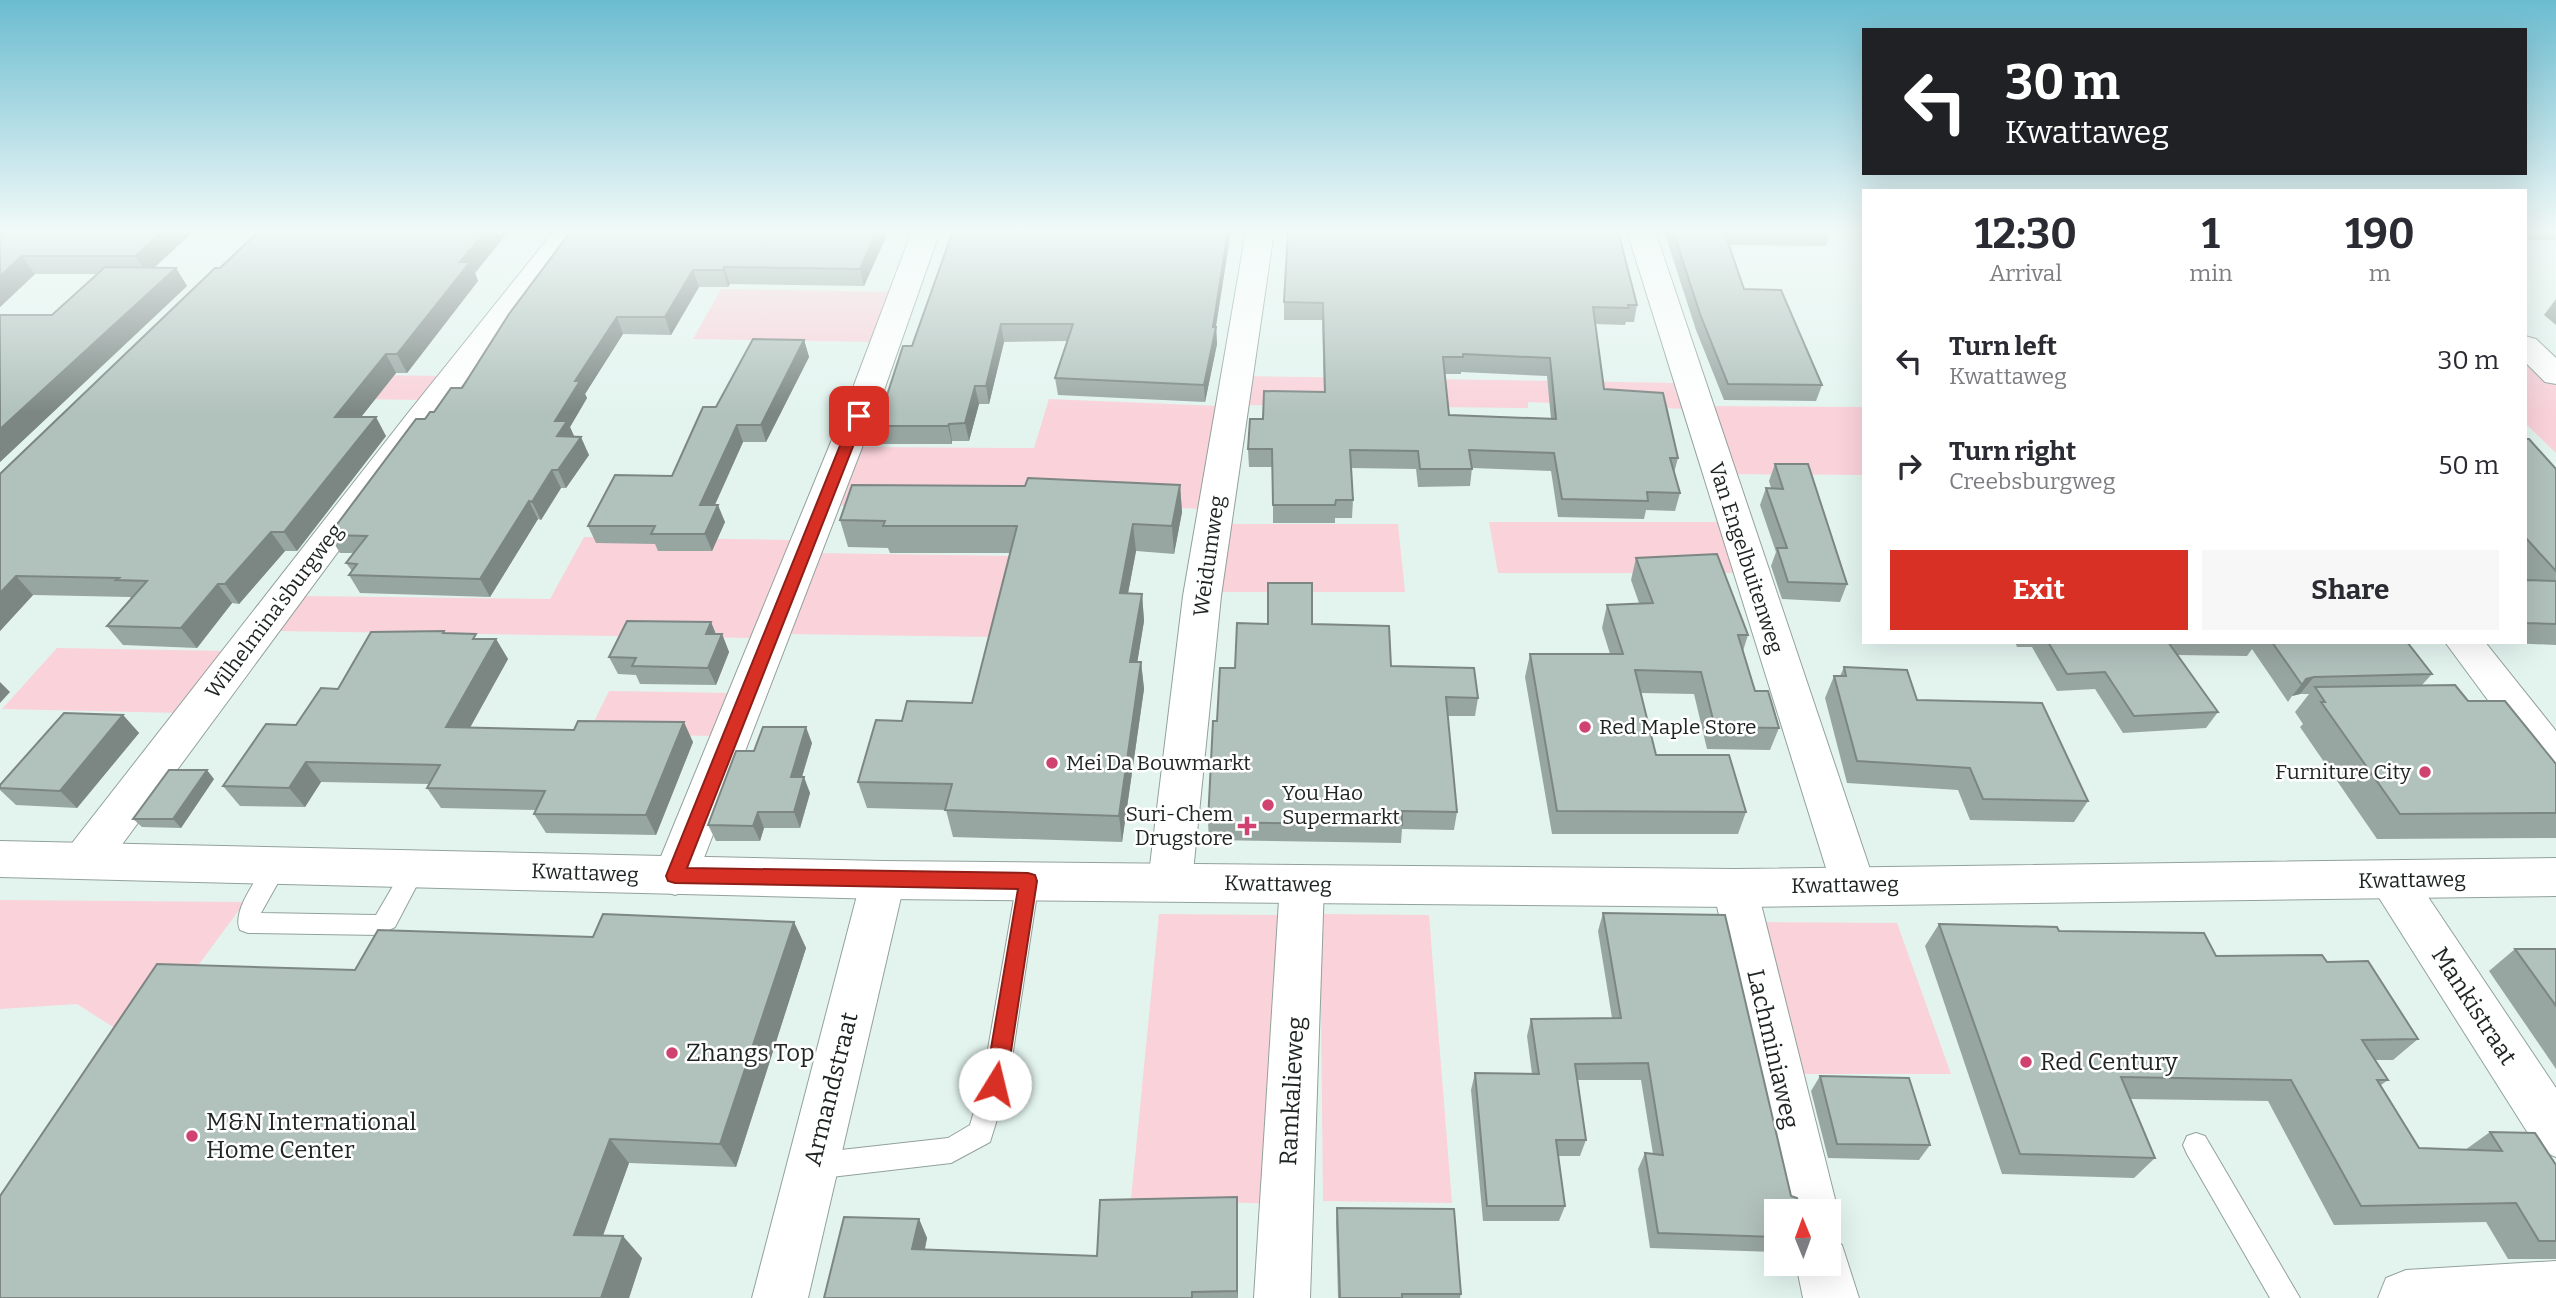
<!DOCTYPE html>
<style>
body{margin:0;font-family:Bitter,serif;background:#f7f7f7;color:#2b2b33;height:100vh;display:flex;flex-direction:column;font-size:26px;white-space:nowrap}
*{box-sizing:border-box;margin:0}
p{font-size:23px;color:#7c7c81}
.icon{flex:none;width:38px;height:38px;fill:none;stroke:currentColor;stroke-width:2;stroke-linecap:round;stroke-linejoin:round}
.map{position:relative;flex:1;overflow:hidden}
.side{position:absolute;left:1862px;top:189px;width:665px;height:455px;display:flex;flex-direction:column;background:#fff;border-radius:0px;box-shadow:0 7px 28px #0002}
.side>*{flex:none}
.banner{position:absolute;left:1862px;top:28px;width:665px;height:147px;border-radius:0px;box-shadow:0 7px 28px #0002;background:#202124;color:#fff;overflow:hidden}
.needle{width:46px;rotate:359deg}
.fabs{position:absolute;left:1764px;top:1199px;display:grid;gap:14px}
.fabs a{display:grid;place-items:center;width:77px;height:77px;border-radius:0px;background:#fff;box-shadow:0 7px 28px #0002;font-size:35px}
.pin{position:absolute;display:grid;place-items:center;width:60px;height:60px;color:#fff;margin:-30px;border-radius:14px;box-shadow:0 4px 10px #0006}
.me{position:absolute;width:77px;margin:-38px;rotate:9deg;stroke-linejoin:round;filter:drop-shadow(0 0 5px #0008)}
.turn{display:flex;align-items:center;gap:24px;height:147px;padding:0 28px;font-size:32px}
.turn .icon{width:91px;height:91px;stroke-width:2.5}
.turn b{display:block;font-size:49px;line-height:60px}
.eta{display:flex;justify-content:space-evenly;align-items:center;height:119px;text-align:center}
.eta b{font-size:42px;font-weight:700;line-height:49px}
.cta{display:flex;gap:14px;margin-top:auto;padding:14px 28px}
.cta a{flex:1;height:80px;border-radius:0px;background:#d93025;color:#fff;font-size:28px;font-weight:700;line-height:80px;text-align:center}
.cta a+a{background:#f7f7f7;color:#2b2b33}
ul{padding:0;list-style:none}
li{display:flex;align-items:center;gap:21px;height:105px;padding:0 28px}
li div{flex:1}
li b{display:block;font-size:26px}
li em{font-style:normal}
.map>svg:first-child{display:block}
</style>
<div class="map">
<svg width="2556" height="1298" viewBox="0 0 2556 1298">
<rect width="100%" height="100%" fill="#e3f4ef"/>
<!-- green -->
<g fill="#fad2da">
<polygon points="721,289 895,292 875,342 693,339"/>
<polygon points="2525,356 2556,386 2556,453 2525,423"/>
<polygon points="300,374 443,376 425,400 278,398"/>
<polygon points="1244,376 1680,383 1687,409 1528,402 1528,408 1239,405"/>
<polygon points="1049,399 1219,406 1202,509 1018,500 1016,508 836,506 860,447 1034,448"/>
<polygon points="1706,406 1864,407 1864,475 1728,474"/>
<polygon points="1489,522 1724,522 1741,573 1498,573"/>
<polygon points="1226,524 1398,524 1405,592 1214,592"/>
<polygon points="584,537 793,540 754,638 275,631 302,596 550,599"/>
<polygon points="816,553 1012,556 993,637 786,634"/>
<polygon points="57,648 228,651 181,713 2,709"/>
<polygon points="609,691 731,693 714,736 588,734"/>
<polygon points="0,900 245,902 140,1044 77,1004 0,1009"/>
<polygon points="1159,914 1284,915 1277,1204 1131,1199"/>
<polygon points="1320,914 1429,915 1452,1203 1323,1201"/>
<polygon points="1758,922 1897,923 1951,1074 1801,1074"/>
</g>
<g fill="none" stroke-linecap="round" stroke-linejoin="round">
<defs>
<g id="lane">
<path d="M277,856L285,859L288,865L261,913L376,915L407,862L415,859L423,862L426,868L395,927L380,935L248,933L240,930C231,911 259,876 269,859Z"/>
<polygon points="1028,872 1036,874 1039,881 1008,1084 990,1142 951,1163 814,1179 805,1175 801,1166 805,1157 814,1153 948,1138 970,1125 982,1084 1017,881 1020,874"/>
<polygon points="2196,1133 2205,1136 2300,1298 2270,1298 2187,1154 2183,1145 2187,1136"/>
</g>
<g id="street">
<polygon points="554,231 582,231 430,427 101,873 85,878 69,873 63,860 69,847 408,413"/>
<polygon points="912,231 940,231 883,393 697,876 691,889 675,895 659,889 653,876 851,393"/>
<polygon points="1246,231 1274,231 1221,596 1192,882 1186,895 1170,901 1154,895 1148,882 1183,596"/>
<polygon points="1627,231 1655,231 1875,884 1869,897 1853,903 1837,897 1831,884"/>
<polygon points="2525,336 2536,339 2556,358 2556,384 2545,382 2525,362"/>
<polygon points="2445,642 2485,642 2556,731 2556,777 2541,772"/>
<polygon points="883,861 899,867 905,880 808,1298 752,1298 861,880 867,867"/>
<polygon points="2392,861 2408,867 2556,1088 2556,1157 2538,1149 2376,893 2370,880 2376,867"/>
<polygon points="1302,865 1318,871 1324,884 1310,1298 1254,1298 1280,884 1286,871"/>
<polygon points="1735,869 1751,875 1757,888 1838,1211 1829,1230 1829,1211 1784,1211 1713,888 1719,875"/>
<polygon points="1829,1239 1842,1245 1859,1298 1803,1298 1796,1264 1829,1264"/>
<polygon points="2556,1261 2556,1298 2378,1298 2386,1278 2406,1270"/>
</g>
<polygon id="primary" points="0,841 883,861 1735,869 2556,858 2556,896 1735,907 883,899 0,877"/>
</defs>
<!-- lane casing -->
<use href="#lane" stroke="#92a19c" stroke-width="2"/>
<!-- street casing -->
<use href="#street" stroke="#92a19c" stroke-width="2"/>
<!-- primary casing -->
<use href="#primary" stroke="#92a19c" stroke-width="2"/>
<!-- lane -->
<use href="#lane" fill="#fff" fill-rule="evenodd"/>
<!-- street -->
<use href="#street" fill="#fff" fill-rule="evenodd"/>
<!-- primary -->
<use href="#primary" fill="#fff" fill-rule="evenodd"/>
</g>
<!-- wall -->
<g fill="#98a6a2" fill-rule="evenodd">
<polygon points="0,231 194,231 155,267 176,268 187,286 0,462 0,315 52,315 97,274 35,274 0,307"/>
<polygon points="273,231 509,231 475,273 478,281 407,373 396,373 361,417 386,436 297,551 285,551 239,604 232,603 197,648 123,645 107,626 132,599 130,597 33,595 0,631 0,474 220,268"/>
<polygon points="571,231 884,231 886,237 864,286 730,284 728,287 699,287 671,335 623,334 585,394 587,398 570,427 574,437 589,455 566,488 561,488 541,520 538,519 490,597 360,593 349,575 352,571 346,563 354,553 340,553 329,535 425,419 462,388"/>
<polygon points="953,231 1231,231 1216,327 1217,344 1205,402 1058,395 1055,378 1067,341 1004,342 989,404 979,404 969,441 952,441 952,444 882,444 877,426 912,346"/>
<polygon points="1664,231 1830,231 1826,246 1729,245 1744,289 1822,385 1816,401 1724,400 1696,330"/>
<rect x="2525" y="231" width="31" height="9"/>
<polygon points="2556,299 2556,325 2544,315"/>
<path d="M1284,302L1637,305L1634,322H1626L1625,325L1595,324L1604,389L1678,458L1674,473L1680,493L1675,511L1646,510L1644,519L1558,517L1551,471L1472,468L1470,486L1418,487L1416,469L1351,468L1353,500L1352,518H1335V523H1273V467H1249L1248,449L1263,419L1324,392L1322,320H1284ZM1461,372L1547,376L1551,419L1449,415L1445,374H1461Z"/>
<polygon points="804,340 809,357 766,442 743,442 715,505 725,522 712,551 658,551 655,544 596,543 588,526 672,476"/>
<polygon points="2525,439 2556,469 2556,645 2488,642 2525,642 2525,580 2527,580 2525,578"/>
<polygon points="1775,464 1847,584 1840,602 1782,599 1771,566 1776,552 1760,505 1766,488 1771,488 1769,481"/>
<polygon points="1180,485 1182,512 1174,554 1136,551 1128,593 1142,594 1144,621 1137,662 1141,662 1144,689 1122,842 953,837 946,810 867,808 858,782 902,721 972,703 1010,553 890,553 888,548 848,547 840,520 1025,486"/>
<polygon points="1636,558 1748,635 1743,651 1755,691 1779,728 1770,750 1707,749 1694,694 1641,693 1656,755 1746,812 1738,834 1552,834 1525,677 1530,654 1610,654 1602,628 1607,605 1639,603 1631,580"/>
<polygon points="711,622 716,634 722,634 729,652 716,685 640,684 636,675 618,674 609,657"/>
<polygon points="1268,624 1312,624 1391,666 1478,698 1475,716 1448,716 1457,812 1454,830 1402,829 1401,843 1209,840 1208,822 1217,721 1235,668"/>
<polygon points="444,631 446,633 479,639 496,639 508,659 470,728 693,742 656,835 546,833 534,814 536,810 441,808 427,788 429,784 321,782 305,807 240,806 223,786 338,689"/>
<polygon points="2015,642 2407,642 2432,674 2422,685 2468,701 2556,764 2556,838 2377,839 2300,727 2303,724 2295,712 2309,694 2300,694 2292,696 2288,702 2252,649 2247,656 2177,655 2218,712 2206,728 2123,733 2095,689 2057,691 2032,647 2017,647"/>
<polygon points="1844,667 1917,700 2088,801 2074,822 1970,820 1958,790 1847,783 1825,698 1834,676 1840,676"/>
<polygon points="123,715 139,733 77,808 16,805 0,790 0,785"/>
<polygon points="812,743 802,777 810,793 800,828 764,828 760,841 716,841 708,825 754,751"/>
<polygon points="214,779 181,828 142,827 133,819"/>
<polygon points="1603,913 1776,1211 1776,1252 1650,1248 1638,1169 1645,1153 1653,1154 1641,1080 1578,1080 1586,1140 1580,1156 1558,1156 1565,1206 1559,1221 1483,1221 1471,1090 1475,1073 1532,1074 1527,1036 1531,1019 1612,1018 1598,931"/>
<polygon points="794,922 806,948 736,1167 629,1163 603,1236 642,1258 629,1298 355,970"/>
<polygon points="1939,924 2059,931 2216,956 2327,962 2418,1039 2393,1060 2375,1060 2388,1080 2381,1085 2419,1148 2465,1150 2490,1132 2556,1165 2556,1259 2508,1259 2486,1222 2334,1225 2268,1101 2130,1099 2155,1158 2134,1178 2002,1174 1925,946"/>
<polygon points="2515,949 2556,949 2556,1069 2489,971"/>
<polygon points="1820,1076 1930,1145 1919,1160 1828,1158 1811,1091"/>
<polygon points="1337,1208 1461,1294 1460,1298 1338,1298 1336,1222"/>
<polygon points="1238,1215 1238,1298 824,1298 919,1219 927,1238 925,1249 1097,1256"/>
</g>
<!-- shaded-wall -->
<g fill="#7c8784">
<polygon points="163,231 194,231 147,274 135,256"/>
<polygon points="486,231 509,231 475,273 478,281 407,373 397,354 460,262"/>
<polygon points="877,231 884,231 886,237 864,286 860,269"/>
<polygon points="1228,231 1231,231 1215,331 1216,327 1217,344 1205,402 1204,385"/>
<polygon points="22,256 35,274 0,307 0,276"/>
<polygon points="724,267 730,284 728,287 723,270"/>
<polygon points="176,268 187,286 0,462 0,429"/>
<polygon points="693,270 699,287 671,335 665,317"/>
<polygon points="617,317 623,334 585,394 587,398 570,427 575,438 557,436 555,421 575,381"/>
<polygon points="1001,324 1004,342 989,404 986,386"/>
<polygon points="804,340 809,357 766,442 761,425"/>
<polygon points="386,354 396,373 346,436 335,417"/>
<polygon points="975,386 979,404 969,441 965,423"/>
<polygon points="376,417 386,436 297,551 284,532"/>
<polygon points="949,424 952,441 952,444 948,426"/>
<polygon points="737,425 743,442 707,522 700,505"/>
<polygon points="581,437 589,455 566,488 558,470"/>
<polygon points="552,470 561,488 541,520 532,502"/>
<polygon points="1180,485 1182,512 1174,554 1172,526"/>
<polygon points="529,501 538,519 490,597 480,579"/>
<polygon points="718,505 725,522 712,551 705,534"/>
<polygon points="1133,524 1136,551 1123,620 1120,593"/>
<polygon points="271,532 285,551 239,604 225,584"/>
<polygon points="16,576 33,595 0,631 0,593"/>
<polygon points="218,584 232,603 197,648 181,628"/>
<polygon points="1142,594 1144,621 1133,689 1130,662"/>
<polygon points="711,622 718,640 706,634"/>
<polygon points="722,634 729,652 716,685 708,668"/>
<polygon points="496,639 508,659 459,747 446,727"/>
<polygon points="1141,662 1144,689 1122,842 1119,816"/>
<polygon points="2314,677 2300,694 2292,696 2306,679"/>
<polygon points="0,682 10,692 0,703"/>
<polygon points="123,715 139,733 77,808 60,791"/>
<polygon points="684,722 693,742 656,835 646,815"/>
<polygon points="806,727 812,743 797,793 791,777"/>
<polygon points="306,762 321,782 305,807 289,788"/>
<polygon points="207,770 214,779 181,828 173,819"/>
<polygon points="804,777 810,793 800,828 794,812"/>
<polygon points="758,812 764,828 760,841 753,826"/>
<polygon points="794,922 806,948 736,1167 720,1144"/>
<polygon points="610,1139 629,1163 595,1257 574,1235"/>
<polygon points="1237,1197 1238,1215 1238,1298 1237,1291"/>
<polygon points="919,1219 927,1238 921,1266 912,1249"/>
<polygon points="623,1236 642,1258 629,1298 601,1298"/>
</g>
<!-- building -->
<g fill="#b1c1bc" stroke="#7c8784" stroke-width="2" fill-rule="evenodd">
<polygon points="0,231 163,231 135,256 22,256 0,276"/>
<polygon points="273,231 486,231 460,262 470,262 397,354 386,354 335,417 376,417 284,532 271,532 225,584 218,584 181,628 107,626 147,581 116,580 119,578 16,576 0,593 0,474 215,268 220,268 258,232 272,232"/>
<polygon points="571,231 877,231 860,269 724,267 723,270 693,270 665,317 617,317 575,381 580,381 555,421 567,421 557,436 581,437 558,470 552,470 532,502 529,501 480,579 349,575 357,564 346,563 367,536 329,535 416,419 425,419 430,412 434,412 451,388 462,388 509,314"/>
<polygon points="953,231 1228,231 1213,327 1216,327 1204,385 1055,378 1073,324 1001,324 986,386 975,386 965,423 949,424 948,426 877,426 903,346 912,346"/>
<path d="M1288,231H1618L1637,305H1628L1629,308L1593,307L1604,389L1663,393L1678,458H1670L1680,493L1647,492L1648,501L1562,499L1554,453L1469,450L1472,469H1420L1418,451L1350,450L1353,500H1336L1335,505H1273L1272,449H1248L1250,419H1263L1264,391L1325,392L1323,303L1284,302ZM1463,354L1550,358L1556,419L1449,415L1443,357H1463Z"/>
<polygon points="1673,231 1724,231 1744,289 1781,290 1822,385 1728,384 1700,314"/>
<polygon points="105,267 176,268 0,429 0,315 52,315"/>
<polygon points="753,339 804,340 761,425 737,425 700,505 718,505 705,534 651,534 655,526 588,526 615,475 672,476 703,407 716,407"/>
<polygon points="2525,439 2529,439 2556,469 2556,571 2525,537"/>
<polygon points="1775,464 1808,464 1847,584 1788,582 1777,548 1787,548 1766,488 1783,489"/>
<polygon points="1028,478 1180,485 1172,526 1133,524 1120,593 1142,594 1130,662 1141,662 1119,816 945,810 952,784 858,782 876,720 902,721 907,701 972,703 1017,526 883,526 885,521 840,520 852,485 1025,486"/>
<polygon points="1717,554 1748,635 1738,635 1755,691 1768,691 1779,728 1715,727 1701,672 1635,670 1656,755 1729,755 1746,812 1557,811 1530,654 1623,654 1607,605 1653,603 1636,558"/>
<polygon points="2525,580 2556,581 2556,624 2525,623"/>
<polygon points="1268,583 1312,583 1312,624 1389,626 1391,666 1474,668 1478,698 1446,697 1457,812 1402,811 1402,825 1208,822 1213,721 1217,721 1220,668 1235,668 1237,623 1268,624"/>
<polygon points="627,621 711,622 706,634 722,634 708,668 632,666 636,658 609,657"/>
<polygon points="444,631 443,633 476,634 473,639 496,639 446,727 574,730 578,721 684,722 646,815 534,814 545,791 427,788 440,765 306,762 289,788 223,786 266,724 296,725 321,688 338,689 371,632"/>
<polygon points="2048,642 2168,642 2218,712 2134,716 2105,672 2067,674"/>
<polygon points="2272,642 2407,642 2432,674 2314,677 2306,679 2302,685"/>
<polygon points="1844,667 1907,670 1917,700 2042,703 2088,801 1983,799 1970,768 1857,761 1834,676 1846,676"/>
<polygon points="2455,685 2468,701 2505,701 2556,764 2556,813 2400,814 2321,702 2325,702 2315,687"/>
<polygon points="64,713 123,715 60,791 0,788 0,785"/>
<polygon points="763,727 806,727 791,777 804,777 794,812 758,812 753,826 708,825 736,751 754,751"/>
<polygon points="169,770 207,770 173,819 133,819"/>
<polygon points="1603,913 1725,915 1791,1196 1797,1198 1800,1211 1776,1211 1776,1237 1658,1233 1645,1153 1663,1155 1648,1063 1575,1064 1586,1140 1556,1140 1565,1206 1487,1206 1475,1073 1539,1074 1531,1019 1621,1018"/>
<polygon points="603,914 794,922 720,1144 610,1139 574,1235 623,1236 601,1298 0,1298 0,1196 157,964 355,970 378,930 593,937"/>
<polygon points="1939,924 2057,927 2059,931 2204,933 2216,956 2322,955 2327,962 2368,961 2418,1039 2362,1040 2388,1080 2377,1080 2419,1148 2502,1151 2490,1132 2535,1133 2556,1165 2556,1241 2539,1241 2516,1203 2361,1206 2291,1080 2121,1077 2155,1158 2020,1154"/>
<polygon points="2515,949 2556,949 2556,1006"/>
<polygon points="1820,1076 1909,1078 1930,1145 1837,1144"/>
<polygon points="1237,1197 1237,1291 1192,1292 1192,1298 824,1298 844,1217 919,1219 912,1249 1097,1256 1100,1200"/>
<polygon points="1337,1208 1454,1209 1461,1294 1402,1294 1402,1298 1340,1298"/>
</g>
<!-- sky -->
<linearGradient id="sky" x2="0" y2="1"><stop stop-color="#6bbcd0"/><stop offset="0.56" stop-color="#f2faf8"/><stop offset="1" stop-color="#f2faf8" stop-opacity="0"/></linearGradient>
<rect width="2556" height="413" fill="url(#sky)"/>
<!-- route -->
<polygon fill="#d93025" stroke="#8d1f18" stroke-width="2" points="859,412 865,416 687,868 1028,873 1035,875 1037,881 1006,1084 1003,1091 995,1094 988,1091 985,1084 1018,889 675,883 668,881 666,876 852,416"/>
<!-- markers -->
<g fill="#d04370" stroke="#fff" stroke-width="2.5">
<circle cx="1585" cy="727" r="7"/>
<circle cx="1052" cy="763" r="7"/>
<circle cx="2425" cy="772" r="7"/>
<circle cx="1268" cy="805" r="7"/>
<path d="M1243.5 815.5h7v7h7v7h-7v7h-7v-7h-7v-7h7z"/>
<circle cx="672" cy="1053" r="7"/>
<circle cx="2026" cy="1062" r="7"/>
<circle cx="192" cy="1136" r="7"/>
</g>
<g text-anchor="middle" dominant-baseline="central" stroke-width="5" stroke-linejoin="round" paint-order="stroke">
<!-- street labels -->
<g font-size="21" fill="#1e2422" stroke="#fff">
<text transform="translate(1209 556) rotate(-82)">Weidumweg</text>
<text transform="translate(1746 558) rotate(72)">Van Engelbuitenweg</text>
<text transform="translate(274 611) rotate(-53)">Wilhelmina'sburgweg</text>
<text transform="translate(585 873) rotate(2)">Kwattaweg</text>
<text transform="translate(2412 880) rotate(-1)">Kwattaweg</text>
<text transform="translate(1278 884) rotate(1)">Kwattaweg</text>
<text transform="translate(1845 885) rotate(-1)">Kwattaweg</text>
</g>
<!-- poi labels -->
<g font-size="21" fill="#1e2422" stroke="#fff" text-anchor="start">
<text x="1599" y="727">Red Maple Store</text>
<text x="1066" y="763">Mei Da Bouwmarkt</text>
<text x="2411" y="772" text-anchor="end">Furniture City</text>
<text x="1282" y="793">You Hao<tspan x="1282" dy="24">Supermarkt</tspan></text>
<text x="1233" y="814" text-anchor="end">Suri-Chem<tspan x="1233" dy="24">Drugstore</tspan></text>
</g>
<!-- near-street labels -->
<g font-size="24" fill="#1e2422" stroke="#fff">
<text transform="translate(2474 1006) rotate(57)">Mankistraat</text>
<text transform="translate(1773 1049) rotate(77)">Lachminiaweg</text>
<text transform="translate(831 1089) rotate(-76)">Armandstraat</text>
<text transform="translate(1292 1091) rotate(-87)">Ramkalieweg</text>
</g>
<!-- near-poi labels -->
<g font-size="24" fill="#1e2422" stroke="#fff" text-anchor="start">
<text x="686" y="1053">Zhangs Top</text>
<text x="2040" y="1062">Red Century</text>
<text x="206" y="1122">M&amp;N International<tspan x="206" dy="28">Home Center</tspan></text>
</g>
</g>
</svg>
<div class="fabs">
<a><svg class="needle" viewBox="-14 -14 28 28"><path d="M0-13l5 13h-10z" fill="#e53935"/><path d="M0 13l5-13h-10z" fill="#7c7c81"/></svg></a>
</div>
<div class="pin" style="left:859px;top:416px;background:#d93025"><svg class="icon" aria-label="arrive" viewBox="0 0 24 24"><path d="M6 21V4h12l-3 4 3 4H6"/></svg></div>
<svg class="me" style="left:995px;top:1084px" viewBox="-20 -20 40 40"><circle r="19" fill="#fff"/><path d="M0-13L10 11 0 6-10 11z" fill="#d93025"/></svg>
<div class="banner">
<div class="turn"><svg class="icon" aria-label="left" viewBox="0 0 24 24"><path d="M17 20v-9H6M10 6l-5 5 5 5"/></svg><div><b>30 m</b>Kwattaweg</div></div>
</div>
<section class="side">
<div class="eta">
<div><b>12:30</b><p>Arrival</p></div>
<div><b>1</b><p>min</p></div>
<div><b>190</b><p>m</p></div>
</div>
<ul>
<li><svg class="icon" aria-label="left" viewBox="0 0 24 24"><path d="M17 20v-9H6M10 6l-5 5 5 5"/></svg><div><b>Turn left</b><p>Kwattaweg</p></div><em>30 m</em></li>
<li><svg class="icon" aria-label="right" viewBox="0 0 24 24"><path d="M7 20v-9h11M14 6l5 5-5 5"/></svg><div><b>Turn right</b><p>Creebsburgweg</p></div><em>50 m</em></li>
</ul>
<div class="cta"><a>Exit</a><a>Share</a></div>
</section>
</div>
